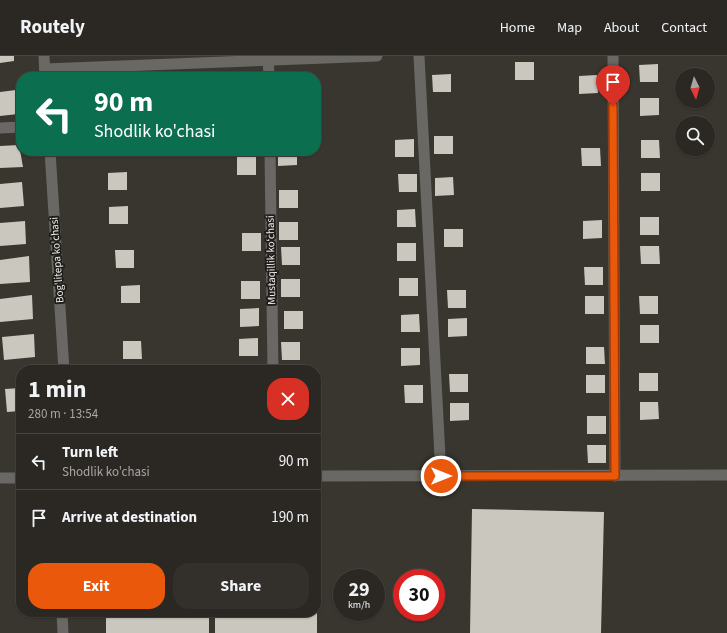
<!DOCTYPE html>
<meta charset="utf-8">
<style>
body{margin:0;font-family:"Source Sans 3",sans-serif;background:#33302c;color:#f1f3f6;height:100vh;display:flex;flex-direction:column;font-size:15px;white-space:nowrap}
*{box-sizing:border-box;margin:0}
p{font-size:13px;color:#a6a6a6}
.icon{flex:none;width:22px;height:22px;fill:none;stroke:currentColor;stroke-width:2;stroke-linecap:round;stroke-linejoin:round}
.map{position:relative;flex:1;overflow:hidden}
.details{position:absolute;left:16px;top:309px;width:305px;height:252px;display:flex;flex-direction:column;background:#2b2824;border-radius:16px;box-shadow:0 1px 3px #0004,0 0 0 1px #474441}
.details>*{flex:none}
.guide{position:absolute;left:16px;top:16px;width:305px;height:84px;border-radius:16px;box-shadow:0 1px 3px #0004,0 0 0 1px #474441;background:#0b6e4f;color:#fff;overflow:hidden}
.needle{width:26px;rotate:175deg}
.controls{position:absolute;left:675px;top:12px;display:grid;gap:8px}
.controls a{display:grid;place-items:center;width:40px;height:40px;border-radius:50%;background:#2b2824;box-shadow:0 1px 3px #0004,0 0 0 1px #474441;font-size:20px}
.speed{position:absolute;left:333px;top:513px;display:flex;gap:8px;font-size:20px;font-weight:700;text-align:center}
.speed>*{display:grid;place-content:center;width:52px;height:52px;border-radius:50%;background:#2b2824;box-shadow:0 1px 3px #0004,0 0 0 1px #474441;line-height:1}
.speed small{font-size:10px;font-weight:400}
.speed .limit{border:6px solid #d22;background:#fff;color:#111}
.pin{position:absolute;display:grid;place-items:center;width:34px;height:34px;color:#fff;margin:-41px -17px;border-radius:50% 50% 50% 0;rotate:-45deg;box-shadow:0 0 4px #0007}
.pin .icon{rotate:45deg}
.me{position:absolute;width:44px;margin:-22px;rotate:90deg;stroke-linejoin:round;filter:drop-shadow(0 0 3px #0008)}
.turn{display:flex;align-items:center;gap:14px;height:84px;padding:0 12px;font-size:18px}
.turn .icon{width:52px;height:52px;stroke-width:2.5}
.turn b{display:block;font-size:28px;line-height:34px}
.round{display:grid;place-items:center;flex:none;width:42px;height:42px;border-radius:16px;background:#33302c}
.overview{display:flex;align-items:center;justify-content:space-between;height:68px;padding:0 12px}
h1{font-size:24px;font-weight:700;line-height:30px}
.button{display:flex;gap:8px;margin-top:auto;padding:8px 12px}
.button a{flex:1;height:46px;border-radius:16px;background:#ea580c;color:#fff;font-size:16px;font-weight:700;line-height:46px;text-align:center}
.button a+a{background:#33302c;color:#f1f3f6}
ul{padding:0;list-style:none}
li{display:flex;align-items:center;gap:12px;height:56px;padding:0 12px;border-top:1px solid #474441}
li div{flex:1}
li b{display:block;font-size:15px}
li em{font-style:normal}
header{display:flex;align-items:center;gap:24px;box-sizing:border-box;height:56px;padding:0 20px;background:#2b2824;border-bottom:1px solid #474441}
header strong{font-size:19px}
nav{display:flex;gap:22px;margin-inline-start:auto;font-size:14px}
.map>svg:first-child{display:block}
</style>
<header>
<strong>Routely</strong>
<nav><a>Home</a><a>Map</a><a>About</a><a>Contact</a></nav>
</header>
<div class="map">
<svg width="727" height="577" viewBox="0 0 727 577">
<rect width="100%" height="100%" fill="#393630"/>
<!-- building -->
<g fill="#cac7bf">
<polygon points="0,0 14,0 14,5 0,7"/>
<rect x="515" y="6" width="19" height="18"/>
<polygon points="658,8 658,26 640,26 639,9"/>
<polygon points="451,18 451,36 433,36 432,19"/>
<polygon points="597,19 598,37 579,38 579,20"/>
<polygon points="16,34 18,58 0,60 0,36"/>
<polygon points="640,42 659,42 659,59 640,60"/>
<rect x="434" y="80" width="19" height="18"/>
<polygon points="414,83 414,101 395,101 395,84"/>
<polygon points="641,84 659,84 660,102 641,102"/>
<polygon points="19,89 23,111 0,112 0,90"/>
<polygon points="581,92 600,92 601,110 582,110"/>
<polygon points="278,95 297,95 297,109 278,110"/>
<rect x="237" y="101" width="19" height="18"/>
<polygon points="127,116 127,134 108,134 108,117"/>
<rect x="641" y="117" width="19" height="18"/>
<polygon points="398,118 417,118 417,136 399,136"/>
<polygon points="453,121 454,139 435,140 435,122"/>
<polygon points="22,126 24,150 0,152 0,128"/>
<rect x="279" y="134" width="19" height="18"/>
<polygon points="128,150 128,168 109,168 109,151"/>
<polygon points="415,153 416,171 397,171 397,154"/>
<rect x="640" y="161" width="19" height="18"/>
<polygon points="602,164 602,182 583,183 583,165"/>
<polygon points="25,165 26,188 0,190 0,167"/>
<rect x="279" y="166" width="19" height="18"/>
<rect x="444" y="173" width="19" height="18"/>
<rect x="242" y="177" width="19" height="18"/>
<rect x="397" y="187" width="19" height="18"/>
<polygon points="640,190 659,190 660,208 641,208"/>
<polygon points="281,191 300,191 300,209 282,209"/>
<polygon points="115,194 134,194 134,212 116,212"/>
<polygon points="29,200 30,226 0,228 0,204"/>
<polygon points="584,211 603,211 603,229 585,229"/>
<rect x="399" y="222" width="19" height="18"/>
<rect x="281" y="223" width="19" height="18"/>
<rect x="241" y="225" width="19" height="18"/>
<polygon points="140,229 140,247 121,247 121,230"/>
<polygon points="447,234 466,234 466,252 448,252"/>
<polygon points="32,239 33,263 0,266 0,243"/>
<rect x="585" y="240" width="19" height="18"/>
<polygon points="639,240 658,240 658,258 640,258"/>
<polygon points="259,252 259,270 240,271 240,253"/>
<rect x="284" y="255" width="19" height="18"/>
<polygon points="419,258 420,276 401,276 401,259"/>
<polygon points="467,262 467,280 448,281 448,263"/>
<rect x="640" y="269" width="19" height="18"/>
<polygon points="34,278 35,301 4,304 2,281"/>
<polygon points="258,282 258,300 239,300 239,283"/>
<polygon points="123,285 141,285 142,303 123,303"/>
<polygon points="281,286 300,286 300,304 282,304"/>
<polygon points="586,291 604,291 605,308 586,308"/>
<polygon points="401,292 420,292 420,309 401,310"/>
<rect x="639" y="317" width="19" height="18"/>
<polygon points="449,318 468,318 468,336 450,336"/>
<rect x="586" y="319" width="19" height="18"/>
<polygon points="404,329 423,329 423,347 405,347"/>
<polygon points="21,332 21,355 7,356 5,333"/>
<polygon points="640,346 658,346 659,363 640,364"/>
<polygon points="450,347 469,347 469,364 450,365"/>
<rect x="587" y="360" width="19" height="18"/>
<polygon points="587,389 606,389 606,407 588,407"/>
<polygon points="472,453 604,456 601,577 470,577"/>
<rect x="106" y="556" width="103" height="21"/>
<rect x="215" y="556" width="102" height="21"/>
</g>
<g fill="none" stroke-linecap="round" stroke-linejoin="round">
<!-- minor -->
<g stroke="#696864" stroke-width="11">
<polyline points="44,0 45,20"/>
<polyline points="268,0 269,21"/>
<polyline points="419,0 441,420"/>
<polyline points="613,0 615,420"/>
<polyline points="45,13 377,0"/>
<polyline points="0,72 21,71"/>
<polyline points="50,95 64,314"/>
<polyline points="270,95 273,314"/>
<polyline points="316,420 727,419"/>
<polyline points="0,422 21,422"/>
<polyline points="62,556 63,577"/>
</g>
</g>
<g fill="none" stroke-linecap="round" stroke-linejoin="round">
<defs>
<polyline id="route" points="441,420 615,420 613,50"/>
</defs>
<!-- route casing -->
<use href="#route" stroke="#983908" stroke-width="10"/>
<!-- route -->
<use href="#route" stroke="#ea580c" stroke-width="7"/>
</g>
<g text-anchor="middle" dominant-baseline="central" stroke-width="4" stroke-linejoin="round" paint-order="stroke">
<!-- street labels -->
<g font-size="11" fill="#f0eeea" stroke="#1f1e1b">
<text transform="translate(57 204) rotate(-94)">Bog'litepa ko'chasi</text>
<text transform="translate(271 204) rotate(-91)">Mustaqillik koʻchasi</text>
</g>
</g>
</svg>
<div class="controls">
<a><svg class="needle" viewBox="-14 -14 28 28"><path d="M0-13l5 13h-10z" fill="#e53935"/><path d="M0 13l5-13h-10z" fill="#a6a6a6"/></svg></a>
<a><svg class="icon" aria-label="search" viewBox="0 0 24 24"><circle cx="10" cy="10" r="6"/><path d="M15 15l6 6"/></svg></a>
</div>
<div class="speed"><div>29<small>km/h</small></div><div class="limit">30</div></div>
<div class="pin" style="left:613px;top:50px;background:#d93025"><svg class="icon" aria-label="arrive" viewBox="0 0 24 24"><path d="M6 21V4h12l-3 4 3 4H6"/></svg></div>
<svg class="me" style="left:441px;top:420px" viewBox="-20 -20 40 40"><circle r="17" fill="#ea580c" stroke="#fff" stroke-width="3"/><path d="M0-11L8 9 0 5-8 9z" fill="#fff"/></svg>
<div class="guide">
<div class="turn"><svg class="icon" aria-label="left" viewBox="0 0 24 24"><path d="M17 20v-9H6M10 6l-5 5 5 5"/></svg><div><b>90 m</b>Shodlik ko'chasi</div></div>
</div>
<section class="details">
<div class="overview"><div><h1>1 min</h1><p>280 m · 13:54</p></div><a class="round" style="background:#d93025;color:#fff"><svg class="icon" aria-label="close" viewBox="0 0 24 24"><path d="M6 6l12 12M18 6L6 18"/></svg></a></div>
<ul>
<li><svg class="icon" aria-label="left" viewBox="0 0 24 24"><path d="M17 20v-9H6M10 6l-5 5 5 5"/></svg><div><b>Turn left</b><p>Shodlik ko'chasi</p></div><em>90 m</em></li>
<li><svg class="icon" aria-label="arrive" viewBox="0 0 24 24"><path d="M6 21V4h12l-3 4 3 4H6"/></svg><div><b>Arrive at destination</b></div><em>190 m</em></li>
</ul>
<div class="button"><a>Exit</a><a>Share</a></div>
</section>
</div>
